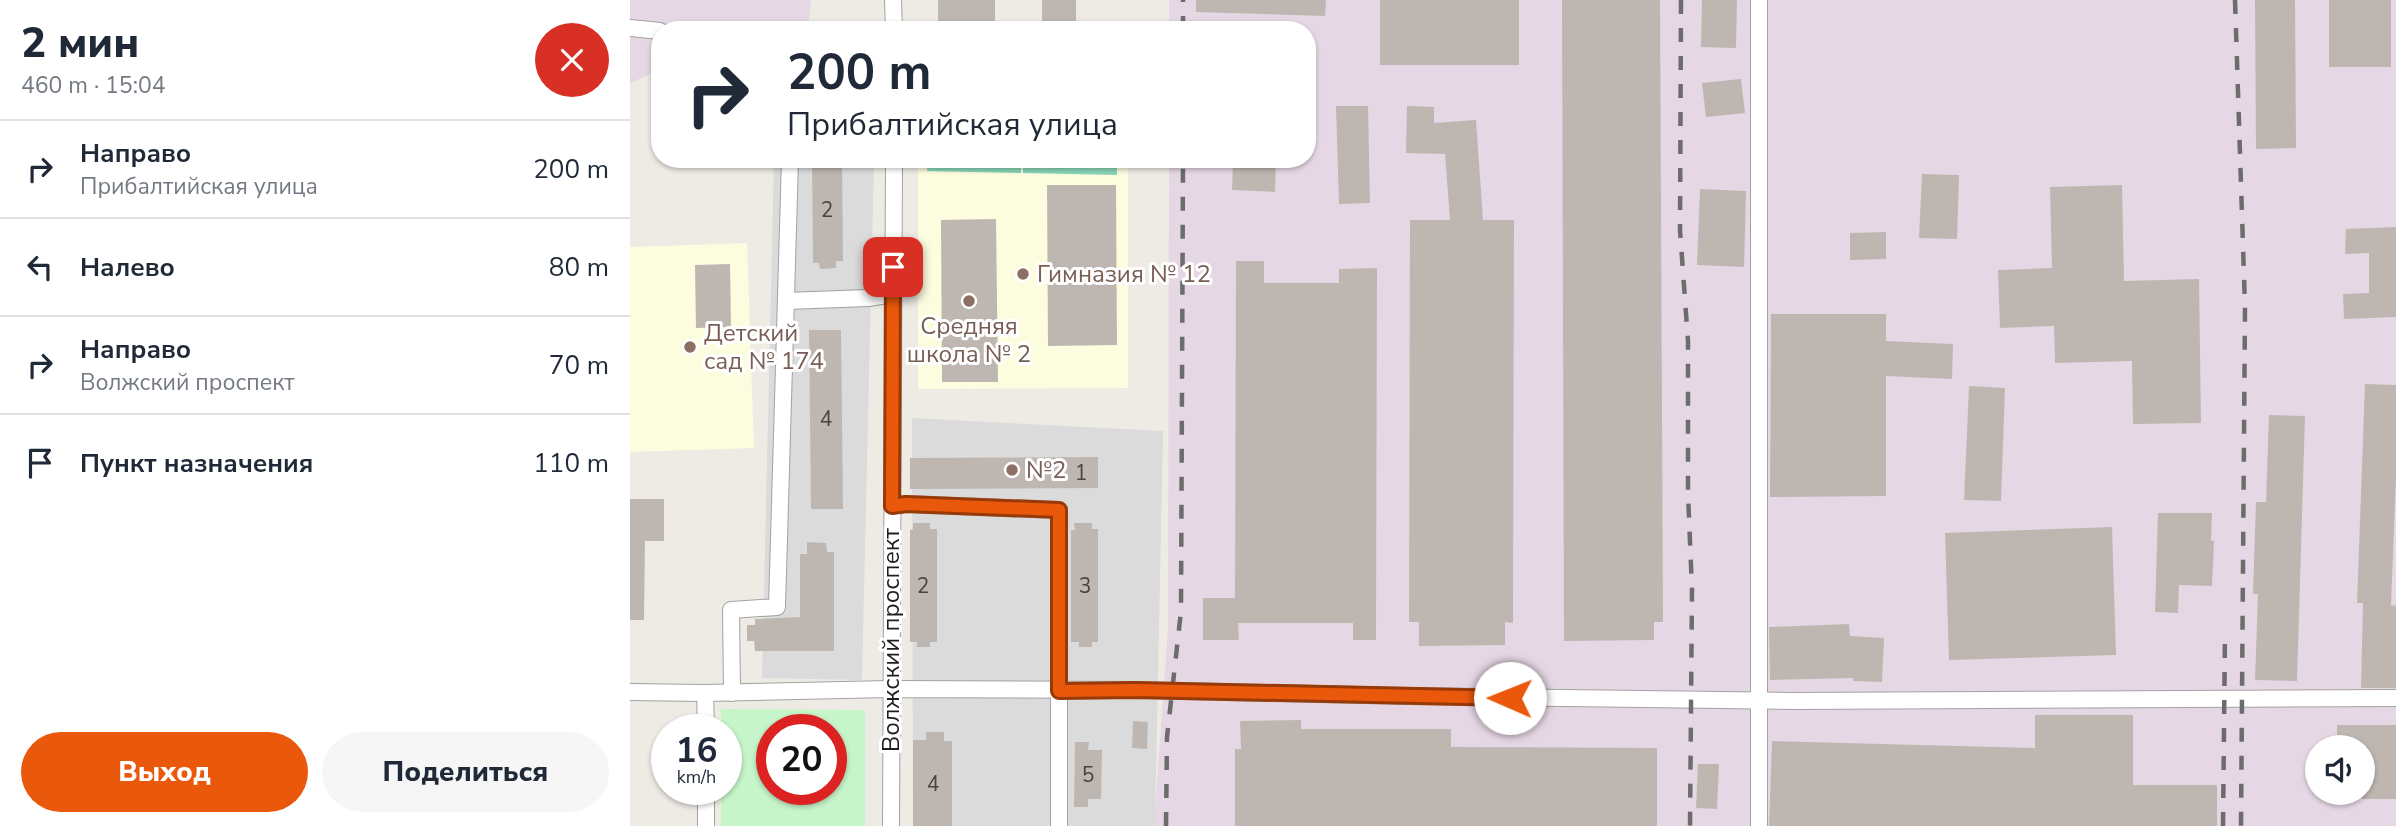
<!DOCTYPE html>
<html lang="ru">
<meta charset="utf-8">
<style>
body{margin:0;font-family:"Nunito Sans",sans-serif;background:#f6f6f7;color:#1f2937;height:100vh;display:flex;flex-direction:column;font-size:26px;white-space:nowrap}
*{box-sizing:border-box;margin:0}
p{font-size:23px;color:#747a83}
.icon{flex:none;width:38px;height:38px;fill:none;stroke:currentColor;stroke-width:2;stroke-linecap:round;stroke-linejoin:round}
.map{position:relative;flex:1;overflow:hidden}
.sheet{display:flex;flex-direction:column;background:#fff;width:630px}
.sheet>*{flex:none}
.hud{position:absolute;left:21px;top:21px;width:665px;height:147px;border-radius:28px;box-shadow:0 2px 5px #0004;background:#fff;color:#1f2937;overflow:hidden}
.tools{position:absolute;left:1675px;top:735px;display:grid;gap:14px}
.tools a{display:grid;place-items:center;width:70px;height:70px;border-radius:50%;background:#fff;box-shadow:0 2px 5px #0004;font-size:35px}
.speed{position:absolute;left:21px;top:714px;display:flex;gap:14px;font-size:35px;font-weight:700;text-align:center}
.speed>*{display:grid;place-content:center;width:91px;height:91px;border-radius:50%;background:#fff;box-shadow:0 2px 5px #0004;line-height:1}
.speed small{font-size:18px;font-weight:400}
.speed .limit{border:10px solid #d22;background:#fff;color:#111}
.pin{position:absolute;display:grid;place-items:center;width:60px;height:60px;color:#fff;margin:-30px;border-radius:14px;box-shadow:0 4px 10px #0006}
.me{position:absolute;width:77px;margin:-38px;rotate:271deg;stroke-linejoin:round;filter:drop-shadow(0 0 5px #0008)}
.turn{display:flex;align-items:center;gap:24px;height:147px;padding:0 21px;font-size:32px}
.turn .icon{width:91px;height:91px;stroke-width:2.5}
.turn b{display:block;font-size:49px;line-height:60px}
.round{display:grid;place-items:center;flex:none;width:74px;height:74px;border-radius:37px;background:#f6f6f7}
.headline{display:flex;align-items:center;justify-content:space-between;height:119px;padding:0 21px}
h1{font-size:42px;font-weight:800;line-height:52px}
.primary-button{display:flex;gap:14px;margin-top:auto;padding:14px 21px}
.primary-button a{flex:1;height:80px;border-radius:42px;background:#ea580c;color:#fff;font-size:28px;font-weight:800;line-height:80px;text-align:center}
.primary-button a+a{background:#f6f6f7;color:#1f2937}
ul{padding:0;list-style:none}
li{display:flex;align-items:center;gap:21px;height:98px;padding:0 21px;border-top:2px solid #e0e1e3}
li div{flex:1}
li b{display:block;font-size:26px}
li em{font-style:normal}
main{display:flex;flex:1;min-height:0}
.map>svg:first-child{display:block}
</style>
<main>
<section class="sheet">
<div class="headline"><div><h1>2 мин</h1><p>460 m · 15:04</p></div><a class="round" style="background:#d93025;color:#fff"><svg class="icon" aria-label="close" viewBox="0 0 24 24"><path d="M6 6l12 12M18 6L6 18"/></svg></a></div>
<ul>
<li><svg class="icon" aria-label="right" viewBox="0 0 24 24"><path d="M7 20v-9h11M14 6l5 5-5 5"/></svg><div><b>Направо</b><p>Прибалтийская улица</p></div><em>200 m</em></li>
<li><svg class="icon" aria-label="left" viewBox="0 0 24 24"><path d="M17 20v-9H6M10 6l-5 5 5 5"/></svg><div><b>Налево</b></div><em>80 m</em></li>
<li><svg class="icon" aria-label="right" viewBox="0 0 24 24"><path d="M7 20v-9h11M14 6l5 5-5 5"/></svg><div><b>Направо</b><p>Волжский проспект</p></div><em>70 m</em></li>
<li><svg class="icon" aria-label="arrive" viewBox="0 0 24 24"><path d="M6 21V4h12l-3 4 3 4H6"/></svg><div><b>Пункт назначения</b></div><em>110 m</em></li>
</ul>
<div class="primary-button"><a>Выход</a><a>Поделиться</a></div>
</section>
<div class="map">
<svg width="1766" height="826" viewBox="0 0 1766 826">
<rect width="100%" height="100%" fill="#eeebe5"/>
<!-- residential -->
<g fill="#dcdbdb">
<polygon points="144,159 244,159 232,680 132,678"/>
<polygon points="282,418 533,431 525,826 283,826"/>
</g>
<!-- industrial -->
<g fill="#e6d7e4" fill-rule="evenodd">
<polygon points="0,0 181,0 178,30 30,30 30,70 0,83"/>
<path d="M539,0H1766V826H524L538,628L539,159H677V30H539ZM1687,747H1732V793H1687Z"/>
</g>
<!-- education -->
<g fill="#fcfcdf">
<polygon points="288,159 498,159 498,388 288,389"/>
<polygon points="117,243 124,448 0,452 0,247"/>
</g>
<!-- park -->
<path fill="#c5f5c9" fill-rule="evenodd" d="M91,709L235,710V826H91V789H96V730H91ZM142,730H201V789H142Z"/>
<!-- pitch -->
<g fill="#89d7b8">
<polygon points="298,159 391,159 391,173 297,171"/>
<polygon points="393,159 487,159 487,175 393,173"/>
</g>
<!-- building -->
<g fill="#beb7b1">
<rect x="308" y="0" width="57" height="30"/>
<rect x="412" y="0" width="34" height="30"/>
<polygon points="566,0 696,0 695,16 566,12"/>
<rect x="750" y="0" width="139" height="65"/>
<polygon points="932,0 1030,0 1033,622 1024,622 1024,640 934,641"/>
<polygon points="1072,0 1107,0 1106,48 1071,47"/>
<polygon points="1625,0 1665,0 1666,148 1626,149"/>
<rect x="1699" y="0" width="62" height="67"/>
<polygon points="1111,79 1115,113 1076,117 1072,83"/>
<polygon points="706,106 738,106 740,203 709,204"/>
<polygon points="777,106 804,107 804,123 846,120 853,220 884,220 883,623 875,622 875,645 789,646 789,622 779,622 780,220 820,220 815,154 776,153"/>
<polygon points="182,159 212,159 213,261 206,261 206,268 190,269 189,263 183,263"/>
<polygon points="603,159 646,159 645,192 602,190"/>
<polygon points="1292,174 1329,175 1327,239 1289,238"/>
<polygon points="417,185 486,185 487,345 418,346"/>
<polygon points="1492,185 1494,281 1569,279 1571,423 1503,424 1502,361 1425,363 1424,326 1370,328 1368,270 1422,268 1420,187"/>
<polygon points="1070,189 1116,191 1114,267 1067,265"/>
<polygon points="366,219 368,382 312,382 311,220"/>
<polygon points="1766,227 1766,317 1714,319 1713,294 1739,293 1739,253 1715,254 1716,229"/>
<polygon points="1256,232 1256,259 1220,260 1220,233"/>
<polygon points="606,261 634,261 634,283 709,283 709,269 747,268 746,640 723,640 723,623 608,623 609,640 573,640 573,598 605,598"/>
<polygon points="100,264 101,327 66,328 65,265"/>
<polygon points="1141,314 1256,314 1256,341 1323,344 1322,379 1256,376 1256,496 1140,497"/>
<polygon points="179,330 211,330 213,509 181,509"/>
<polygon points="1735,384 1766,385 1766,478 1761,605 1766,606 1766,688 1731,688 1733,603 1727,603"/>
<polygon points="1339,386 1375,388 1371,501 1334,500"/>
<polygon points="1639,415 1675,416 1667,681 1625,680 1628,594 1623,594 1626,502 1636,502"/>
<polygon points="468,457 468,488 280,489 280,458"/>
<polygon points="0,499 34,499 34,541 15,541 14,620 0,620"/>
<polygon points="1528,513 1582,513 1581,541 1584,541 1582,586 1549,585 1548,613 1525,612"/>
<polygon points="283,523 300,523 300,529 307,529 307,642 300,642 300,647 287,647 287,642 280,642 280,530 283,529"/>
<polygon points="444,523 462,523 462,529 468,529 468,642 462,642 462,647 449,647 449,642 441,642 441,530 445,530"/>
<polygon points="1482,527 1486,655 1319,660 1315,533"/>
<polygon points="177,542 196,543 197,552 204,552 204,651 125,651 124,641 117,641 117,625 125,625 125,619 170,617 170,554 177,554"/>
<polygon points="1219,624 1220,636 1254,638 1252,682 1223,681 1223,678 1140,680 1139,627"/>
<polygon points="1405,715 1503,715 1503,785 1587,785 1587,826 1139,826 1142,741 1405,748"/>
<polygon points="671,720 671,729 821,729 821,747 1027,748 1027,826 605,826 605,749 611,749 610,721"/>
<polygon points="503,721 518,722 517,749 502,748"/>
<polygon points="1707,725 1766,725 1766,799 1732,799 1732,747 1707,747"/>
<polygon points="296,732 314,732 314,741 322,741 322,826 283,826 283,740 296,740"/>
<polygon points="445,742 459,742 458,750 472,750 471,799 458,799 458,807 444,807"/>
<polygon points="1068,764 1089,764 1087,809 1066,808"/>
</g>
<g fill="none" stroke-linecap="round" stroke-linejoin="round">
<defs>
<g id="minor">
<polyline points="263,0 264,30"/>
<polyline points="1129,0 1129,826"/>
<polyline points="0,28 30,31"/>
<polyline points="231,30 240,30"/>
<polyline points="156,301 238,298 263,294"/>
<polyline points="262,506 276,504 429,510 429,826"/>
<polyline points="0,692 75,693 260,689 506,690 777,696 1163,701 1766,698"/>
<polyline points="75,693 76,730"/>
<polyline points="102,693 101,610 147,607 160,159"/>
<polyline points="76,789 76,826"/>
<polyline points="261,826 264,159"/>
</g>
</defs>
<!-- minor casing -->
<use href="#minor" stroke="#a2a2a2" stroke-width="18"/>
<!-- minor -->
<use href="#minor" stroke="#fff" stroke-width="16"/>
<!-- rail -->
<g stroke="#6c6c6c" stroke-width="4.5" stroke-dasharray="14 14" stroke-linecap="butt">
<polyline points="1051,0 1050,230 1058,341 1058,494 1062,589 1060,826"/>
<polyline points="1605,0 1615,307 1611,826"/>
<polyline points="553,30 553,0"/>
<polyline points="536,826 537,737 551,611 553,159"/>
<polyline points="1593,826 1595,633"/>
</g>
</g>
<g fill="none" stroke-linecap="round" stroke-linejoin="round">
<defs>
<polyline id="route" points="263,267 262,506 276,504 429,510 429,691 506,690 880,698"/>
</defs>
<!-- route casing -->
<use href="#route" stroke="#983908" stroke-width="18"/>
<!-- route -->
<use href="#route" stroke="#ea580c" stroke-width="12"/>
</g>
<!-- markers -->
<g fill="#8d6e63" stroke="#fff" stroke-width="2.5">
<circle cx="393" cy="274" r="7"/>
<circle cx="339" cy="301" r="7"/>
<circle cx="60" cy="347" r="7"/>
<circle cx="382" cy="470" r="7"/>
</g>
<g text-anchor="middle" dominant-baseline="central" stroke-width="6" stroke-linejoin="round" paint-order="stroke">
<!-- number labels -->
<g font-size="21" fill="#464443">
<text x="197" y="210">2</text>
<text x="196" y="419">4</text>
<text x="451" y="473">1</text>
<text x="293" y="586">2</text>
<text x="455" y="586">3</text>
<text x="458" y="775">5</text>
<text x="303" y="784">4</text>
</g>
<!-- education labels -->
<g font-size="24" fill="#785e54" stroke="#fff" text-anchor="start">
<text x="407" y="274">Гимназия № 12</text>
<text x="339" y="326" text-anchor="middle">Средняя<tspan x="339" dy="28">школа № 2</tspan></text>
<text x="74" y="333">Детский<tspan x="74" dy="28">сад № 174</tspan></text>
<text x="396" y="470">№2</text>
</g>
<!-- street labels -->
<g font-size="24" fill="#1e1e1e" stroke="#fff">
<text transform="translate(261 640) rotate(-90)">Волжский проспект</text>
</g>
</g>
</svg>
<div class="tools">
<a><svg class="icon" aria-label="sound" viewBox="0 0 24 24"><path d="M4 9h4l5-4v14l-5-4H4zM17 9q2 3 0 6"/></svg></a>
</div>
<div class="speed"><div>16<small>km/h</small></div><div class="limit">20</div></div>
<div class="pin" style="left:263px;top:267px;background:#d93025"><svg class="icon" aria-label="arrive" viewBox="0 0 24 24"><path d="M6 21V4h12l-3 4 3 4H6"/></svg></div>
<svg class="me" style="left:880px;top:698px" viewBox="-20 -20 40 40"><circle r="19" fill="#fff"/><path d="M0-13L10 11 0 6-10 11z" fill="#ea580c"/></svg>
<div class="hud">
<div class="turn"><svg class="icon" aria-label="right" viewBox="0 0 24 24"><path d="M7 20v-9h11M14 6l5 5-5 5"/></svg><div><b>200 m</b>Прибалтийская улица</div></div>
</div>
</div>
</main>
